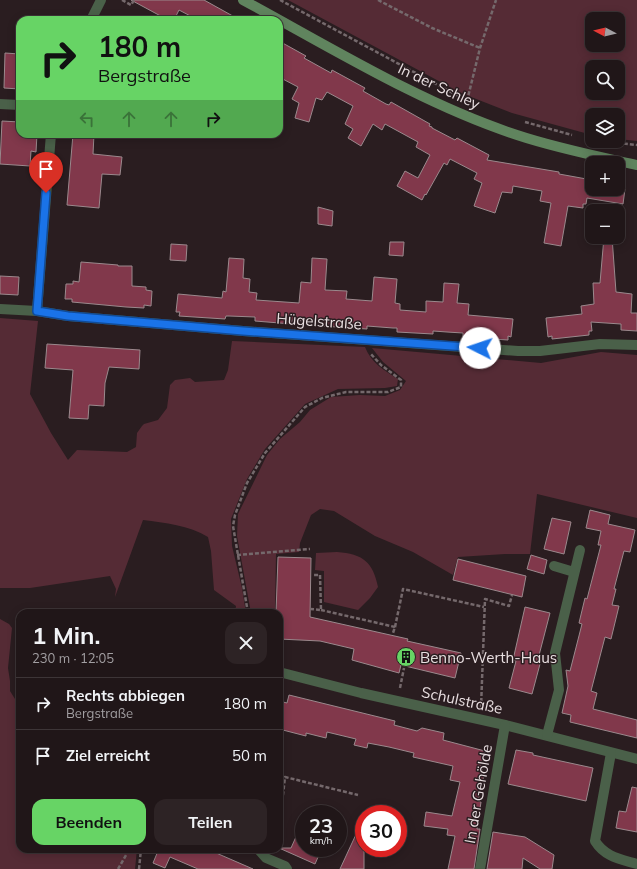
<!DOCTYPE html>
<html lang="de">
<meta charset="utf-8">
<style>
body{margin:0;font-family:Mulish,sans-serif;background:#2d2325;color:#f1f3f6;height:100vh;display:flex;flex-direction:column;font-size:15px;white-space:nowrap}
*{box-sizing:border-box;margin:0}
p{font-size:13px;color:#a29fa2}
.icon{flex:none;width:22px;height:22px;fill:none;stroke:currentColor;stroke-width:2;stroke-linecap:round;stroke-linejoin:round}
.map{position:relative;flex:1;overflow:hidden}
.panel{position:absolute;left:16px;top:609px;width:267px;height:244px;display:flex;flex-direction:column;background:#201618;border-radius:12px;box-shadow:0 2px 10px #0003,0 0 0 1px #3d3537}
.panel>*{flex:none}
.hud{position:absolute;left:16px;top:16px;width:267px;height:122px;border-radius:12px;box-shadow:0 2px 10px #0003,0 0 0 1px #3d3537;background:#67d465;color:#111;overflow:hidden}
.needle{width:26px;rotate:277deg}
.tools{position:absolute;left:585px;top:12px;display:grid;gap:8px}
.tools a{display:grid;place-items:center;width:40px;height:40px;border-radius:8px;background:#201618;box-shadow:0 2px 10px #0003,0 0 0 1px #3d3537;font-size:20px}
.speed{position:absolute;left:295px;top:805px;display:flex;gap:8px;font-size:20px;font-weight:700;text-align:center}
.speed>*{display:grid;place-content:center;width:52px;height:52px;border-radius:50%;background:#201618;box-shadow:0 2px 10px #0003,0 0 0 1px #3d3537;line-height:1}
.speed small{font-size:10px;font-weight:400}
.speed .limit{border:6px solid #d22;background:#fff;color:#111}
.pin{position:absolute;display:grid;place-items:center;width:34px;height:34px;color:#fff;margin:-41px -17px;border-radius:50% 50% 50% 0;rotate:-45deg;box-shadow:0 0 4px #0007}
.pin .icon{rotate:45deg}
.me{position:absolute;width:44px;margin:-22px;rotate:274deg;stroke-linejoin:round;filter:drop-shadow(0 0 3px #0008)}
.turn{display:flex;align-items:center;gap:14px;height:84px;padding:0 16px;font-size:18px}
.turn .icon{width:52px;height:52px;stroke-width:2.5}
.turn b{display:block;font-size:28px;line-height:34px}
.lanes{display:flex;align-items:center;height:38px;padding:0 16px;background:#0003;justify-content:center;gap:20px;direction:ltr}
.lanes .off{opacity:.35}
.round{display:grid;place-items:center;flex:none;width:42px;height:42px;border-radius:12px;background:#2d2325}
.overview{display:flex;align-items:center;justify-content:space-between;height:68px;padding:0 16px}
h1{font-size:24px;font-weight:700;line-height:30px}
.action{display:flex;gap:8px;margin-top:auto;padding:8px 16px}
.action a{flex:1;height:46px;border-radius:12px;background:#67d465;color:#111;font-size:16px;font-weight:700;line-height:46px;text-align:center}
.action a+a{background:#2d2325;color:#f1f3f6}
ul{padding:0;list-style:none}
li{display:flex;align-items:center;gap:12px;height:52px;padding:0 16px;border-top:1px solid #3d3537}
li div{flex:1}
li b{display:block;font-size:15px}
li em{font-style:normal}
.map>svg:first-child{display:block}
</style>
<div class="map">
<svg width="637" height="869" viewBox="0 0 637 869">
<rect width="100%" height="100%" fill="#2a1d20"/>
<!-- green -->
<g fill="#552b35" fill-rule="evenodd">
<path d="M288,0H637V141L618,139V115H592V135L512,113L461,93ZM592,19H618V45H592ZM592,67H618V93H592Z"/>
<path d="M0,318L38,321L30,394L51,433L68,460L77,450L127,452L136,447L137,433L142,426L144,424L158,420L167,408L170,385L175,380L190,378L195,382L224,380L228,370L232,341L365,347C371,363 384,370 398,379L397,386L385,388L338,389L305,404L265,449L247,479L231,519L232,546L242,588L246,613H235L236,606L214,590L211,551L208,537C189,525 165,523 143,520L115,597L116,589L110,576L30,588H0Z"/>
<polygon points="372,348 541,363 601,352 637,355 637,518 537,494 530,554 505,554 458,557 453,575 413,552 375,536 334,511 320,509 311,515 300,543 299,552 276,554 275,613 251,613 237,536 238,514 267,455 280,439 300,422 310,410 331,397 360,395 385,396 400,390 406,381 383,362"/>
<path d="M337,552C363,554 373,562 378,587L370,598L358,610L324,602V571L315,570L316,553Z"/>
<polygon points="0,619 9,624 12,628 8,668 10,681 10,691 15,699 20,704 20,849 137,849 135,869 0,869"/>
</g>
<!-- building -->
<g fill="#81384b" stroke="#9b898d">
<polygon points="131,0 204,0 240,20 198,20 179,10 174,20 168,20"/>
<polygon points="279,41 306,56 304,58 331,73 332,70 365,88 363,91 386,104 389,105 391,102 430,124 429,126 432,127 432,128 455,140 457,138 489,155 487,160 559,172 559,174 592,180 592,189 625,189 623,204 587,198 586,204 583,204 583,208 568,206 561,246 544,243 551,203 540,201 542,191 513,186 512,193 502,192 495,213 474,206 482,183 474,179 477,173 450,159 447,165 444,163 426,195 425,194 422,200 397,186 405,171 418,178 430,155 416,147 418,142 385,124 382,130 373,124 361,146 348,138 353,129 345,124 353,106 327,92 322,100 316,98 309,122 295,118 299,103 292,99 298,87 279,77"/>
<polygon points="5,53 20,54 20,89 4,88"/>
<polygon points="2,121 20,122 20,134 37,134 36,152 31,151 30,166 0,164"/>
<polygon points="73,134 94,134 93,154 122,157 120,175 102,174 99,208 67,205"/>
<polygon points="318,207 333,211 332,226 318,224"/>
<polygon points="604,237 612,237 616,292 632,294 631,313 637,313 637,331 621,330 621,324 591,322 592,331 589,331 589,335 552,339 552,336 548,337 546,318 582,314 581,306 594,304 593,283 600,283"/>
<polygon points="390,242 404,242 403,256 389,255"/>
<polygon points="171,244 187,245 186,261 170,260"/>
<polygon points="229,258 244,259 243,278 250,279 249,292 257,293 256,300 299,303 301,282 311,283 312,258 327,259 325,290 347,291 346,299 372,301 374,277 397,279 395,303 400,304 400,310 426,312 426,301 443,302 444,283 459,284 457,303 469,304 468,315 513,319 511,337 508,336 508,340 463,337 463,333 447,332 433,331 433,334 397,332 397,328 393,328 367,326 367,329 322,326 322,323 318,322 292,320 292,324 255,321 255,317 229,316 226,316 225,319 179,316 180,312 176,312 178,294 222,298 223,291 226,292"/>
<polygon points="81,262 118,265 118,266 132,266 132,286 146,287 146,290 152,291 151,306 144,305 144,308 126,307 72,302 72,299 65,299 66,284 73,284 73,281 79,282"/>
<polygon points="0,276 19,277 18,295 0,294"/>
<polygon points="47,344 140,350 139,369 109,367 105,383 104,406 89,405 88,419 69,418 73,370 45,368"/>
<polygon points="590,510 610,515 608,524 635,530 630,552 624,551 614,589 616,589 612,605 619,606 611,639 605,637 591,691 597,693 593,709 637,720 637,738 570,722 571,715 562,713 568,686 566,670 570,671 582,624 579,623 585,598 587,599 601,545 598,545 601,531 586,528"/>
<polygon points="552,518 571,522 564,554 544,549"/>
<polygon points="531,555 547,560 544,574 527,569"/>
<polygon points="278,557 311,558 310,617 408,639 407,641 461,653 455,678 401,665 399,673 352,660 354,649 320,641 279,639 279,613 276,613"/>
<polygon points="458,559 526,576 522,597 453,580"/>
<polygon points="525,607 550,613 537,663 540,664 532,694 509,688 516,661 513,660"/>
<polygon points="289,695 395,721 394,725 417,731 422,728 444,733 443,740 485,751 481,766 484,775 478,801 481,802 477,829 480,829 474,869 448,869 455,836 447,835 448,829 424,826 426,812 452,816 460,782 450,780 453,766 413,757 414,753 389,747 368,743 367,748 354,745 356,739 327,732 326,738 306,733 306,736 279,729 279,701 287,703"/>
<polygon points="516,750 533,753 533,755 593,768 586,801 508,784"/>
<polygon points="632,787 637,788 637,832 616,828 619,811 626,812"/>
<polygon points="364,817 364,869 340,869"/>
<polygon points="304,819 304,848 322,848 315,864 279,848 291,848"/>
<polygon points="493,832 525,837 554,855 552,869 540,869 523,858 522,869 487,869"/>
<polygon points="152,849 207,849 253,869 198,869 170,857 165,868 153,863 158,851"/>
</g>
<g fill="none" stroke-linecap="round" stroke-linejoin="round">
<!-- path -->
<g stroke="#75696c" stroke-width="2.5" stroke-dasharray="4 2" stroke-linecap="butt">
<polyline points="122,0 131,5 134,0"/>
<polyline points="280,0 464,99"/>
<polyline points="378,0 432,28 480,48"/>
<polyline points="467,101 480,48 496,0"/>
<polyline points="525,122 572,135"/>
<polyline points="600,141 637,145"/>
<polyline points="237,555 310,549"/>
<polyline points="310,609 321,610 320,575 313,575"/>
<polyline points="321,610 395,627 393,633"/>
<polyline points="248,613 233,526 235,515 247,483 265,453 305,407 322,398 346,392 388,392 401,387 401,380 381,365 370,353"/>
<polyline points="395,627 403,589 484,607"/>
<polyline points="400,688 404,668"/>
<polyline points="481,708 485,599 509,606 512,595"/>
<polyline points="279,776 285,777"/>
<polyline points="279,831 285,777 358,795"/>
<polyline points="216,850 217,849"/>
<polyline points="118,869 129,850 141,849"/>
<polyline points="139,869 141,849"/>
</g>
<!-- street -->
<g stroke="#4a6049" stroke-width="10">
<polyline points="91,20 101,0"/>
<polyline points="0,104 20,105"/>
<polyline points="0,309 37,311 68,316 243,331 518,351 540,351 600,344 637,345"/>
<polyline points="37,311 51,134"/>
<polyline points="554,566 574,572"/>
<polyline points="279,672 361,693 505,725 637,759"/>
<polyline points="547,735 559,690 555,653 580,550"/>
<path d="M611,753L595,841C605,857 620,859 637,864"/>
<polyline points="258,849 266,858 285,866 287,869"/>
<polyline points="480,869 505,725"/>
</g>
<!-- secondary -->
<path stroke="#60845e" stroke-width="10" d="M243,0C330,47 422,104 517,135C556,148 596,156 637,165"/>
</g>
<g fill="none" stroke-linecap="round" stroke-linejoin="round">
<defs>
<polyline id="route" points="46,193 37,311 68,316 243,331 480,348"/>
</defs>
<!-- route casing -->
<use href="#route" stroke="#114b97" stroke-width="10"/>
<!-- route -->
<use href="#route" stroke="#1a73e8" stroke-width="7"/>
</g>
<!-- icons -->
<defs>
<symbol id="building-disc" viewBox="-11 -11 22 22"><circle r="9.5" fill="#67d465" stroke="#2a1d20"/><path d="M-4-6H4V6H1V3H-1V6H-4ZM-2.5-4.3h1.7v1.8h-1.7ZM.8-4.3h1.7v1.8H.8ZM-2.5-1h1.7V.8h-1.7ZM.8-1h1.7V.8H.8Z" fill="#111"/></symbol>
</defs>
<g fill-rule="evenodd">
<use href="#building-disc" x="395" y="646" width="22" height="22"/>
</g>
<g text-anchor="middle" dominant-baseline="central" stroke-width="3" stroke-linejoin="round" paint-order="stroke">
<!-- street labels -->
<g font-size="15" fill="#e9dfe1" stroke="#2a1d20">
<text transform="translate(439 86) rotate(25)">In der Schley</text>
<text transform="translate(319 321) rotate(4)">Hügelstraße</text>
<text transform="translate(462 700) rotate(12)">Schulstraße</text>
<text transform="translate(478 794) rotate(-80)">In der Gehölde</text>
</g>
<!-- poi labels -->
<g font-size="15" fill="#e9dfe1" stroke="#2a1d20" text-anchor="start">
<text x="420" y="657">Benno-Werth-Haus</text>
</g>
</g>
</svg>
<div class="tools">
<a><svg class="needle" viewBox="-14 -14 28 28"><path d="M0-13l5 13h-10z" fill="#e53935"/><path d="M0 13l5-13h-10z" fill="#a29fa2"/></svg></a>
<a><svg class="icon" aria-label="search" viewBox="0 0 24 24"><circle cx="10" cy="10" r="6"/><path d="M15 15l6 6"/></svg></a>
<a><svg class="icon" aria-label="layers" viewBox="0 0 24 24"><path d="M12 4l9 5-9 5-9-5zM3 14l9 5 9-5"/></svg></a>
<a>+</a>
<a>−</a>
</div>
<div class="speed"><div>23<small>km/h</small></div><div class="limit">30</div></div>
<div class="pin" style="left:46px;top:193px;background:#d93025"><svg class="icon" aria-label="arrive" viewBox="0 0 24 24"><path d="M6 21V4h12l-3 4 3 4H6"/></svg></div>
<svg class="me" style="left:480px;top:348px" viewBox="-20 -20 40 40"><circle r="19" fill="#fff"/><path d="M0-13L10 11 0 6-10 11z" fill="#1a73e8"/></svg>
<div class="hud">
<div class="turn"><svg class="icon" aria-label="right" viewBox="0 0 24 24"><path d="M7 20v-9h11M14 6l5 5-5 5"/></svg><div><b>180 m</b>Bergstraße</div></div>
<div class="lanes"><svg class="icon off" aria-label="left" viewBox="0 0 24 24"><path d="M17 20v-9H6M10 6l-5 5 5 5"/></svg><svg class="icon off" aria-label="ahead" viewBox="0 0 24 24"><path d="M12 20V5M6 11l6-6 6 6"/></svg><svg class="icon off" aria-label="ahead" viewBox="0 0 24 24"><path d="M12 20V5M6 11l6-6 6 6"/></svg><svg class="icon" aria-label="right" viewBox="0 0 24 24"><path d="M7 20v-9h11M14 6l5 5-5 5"/></svg></div>
</div>
<section class="panel">
<div class="overview"><div><h1>1 Min.</h1><p>230 m · 12:05</p></div><a class="round"><svg class="icon" aria-label="close" viewBox="0 0 24 24"><path d="M6 6l12 12M18 6L6 18"/></svg></a></div>
<ul>
<li><svg class="icon" aria-label="right" viewBox="0 0 24 24"><path d="M7 20v-9h11M14 6l5 5-5 5"/></svg><div><b>Rechts abbiegen</b><p>Bergstraße</p></div><em>180 m</em></li>
<li><svg class="icon" aria-label="arrive" viewBox="0 0 24 24"><path d="M6 21V4h12l-3 4 3 4H6"/></svg><div><b>Ziel erreicht</b></div><em>50 m</em></li>
</ul>
<div class="action"><a>Beenden</a><a>Teilen</a></div>
</section>
</div>
